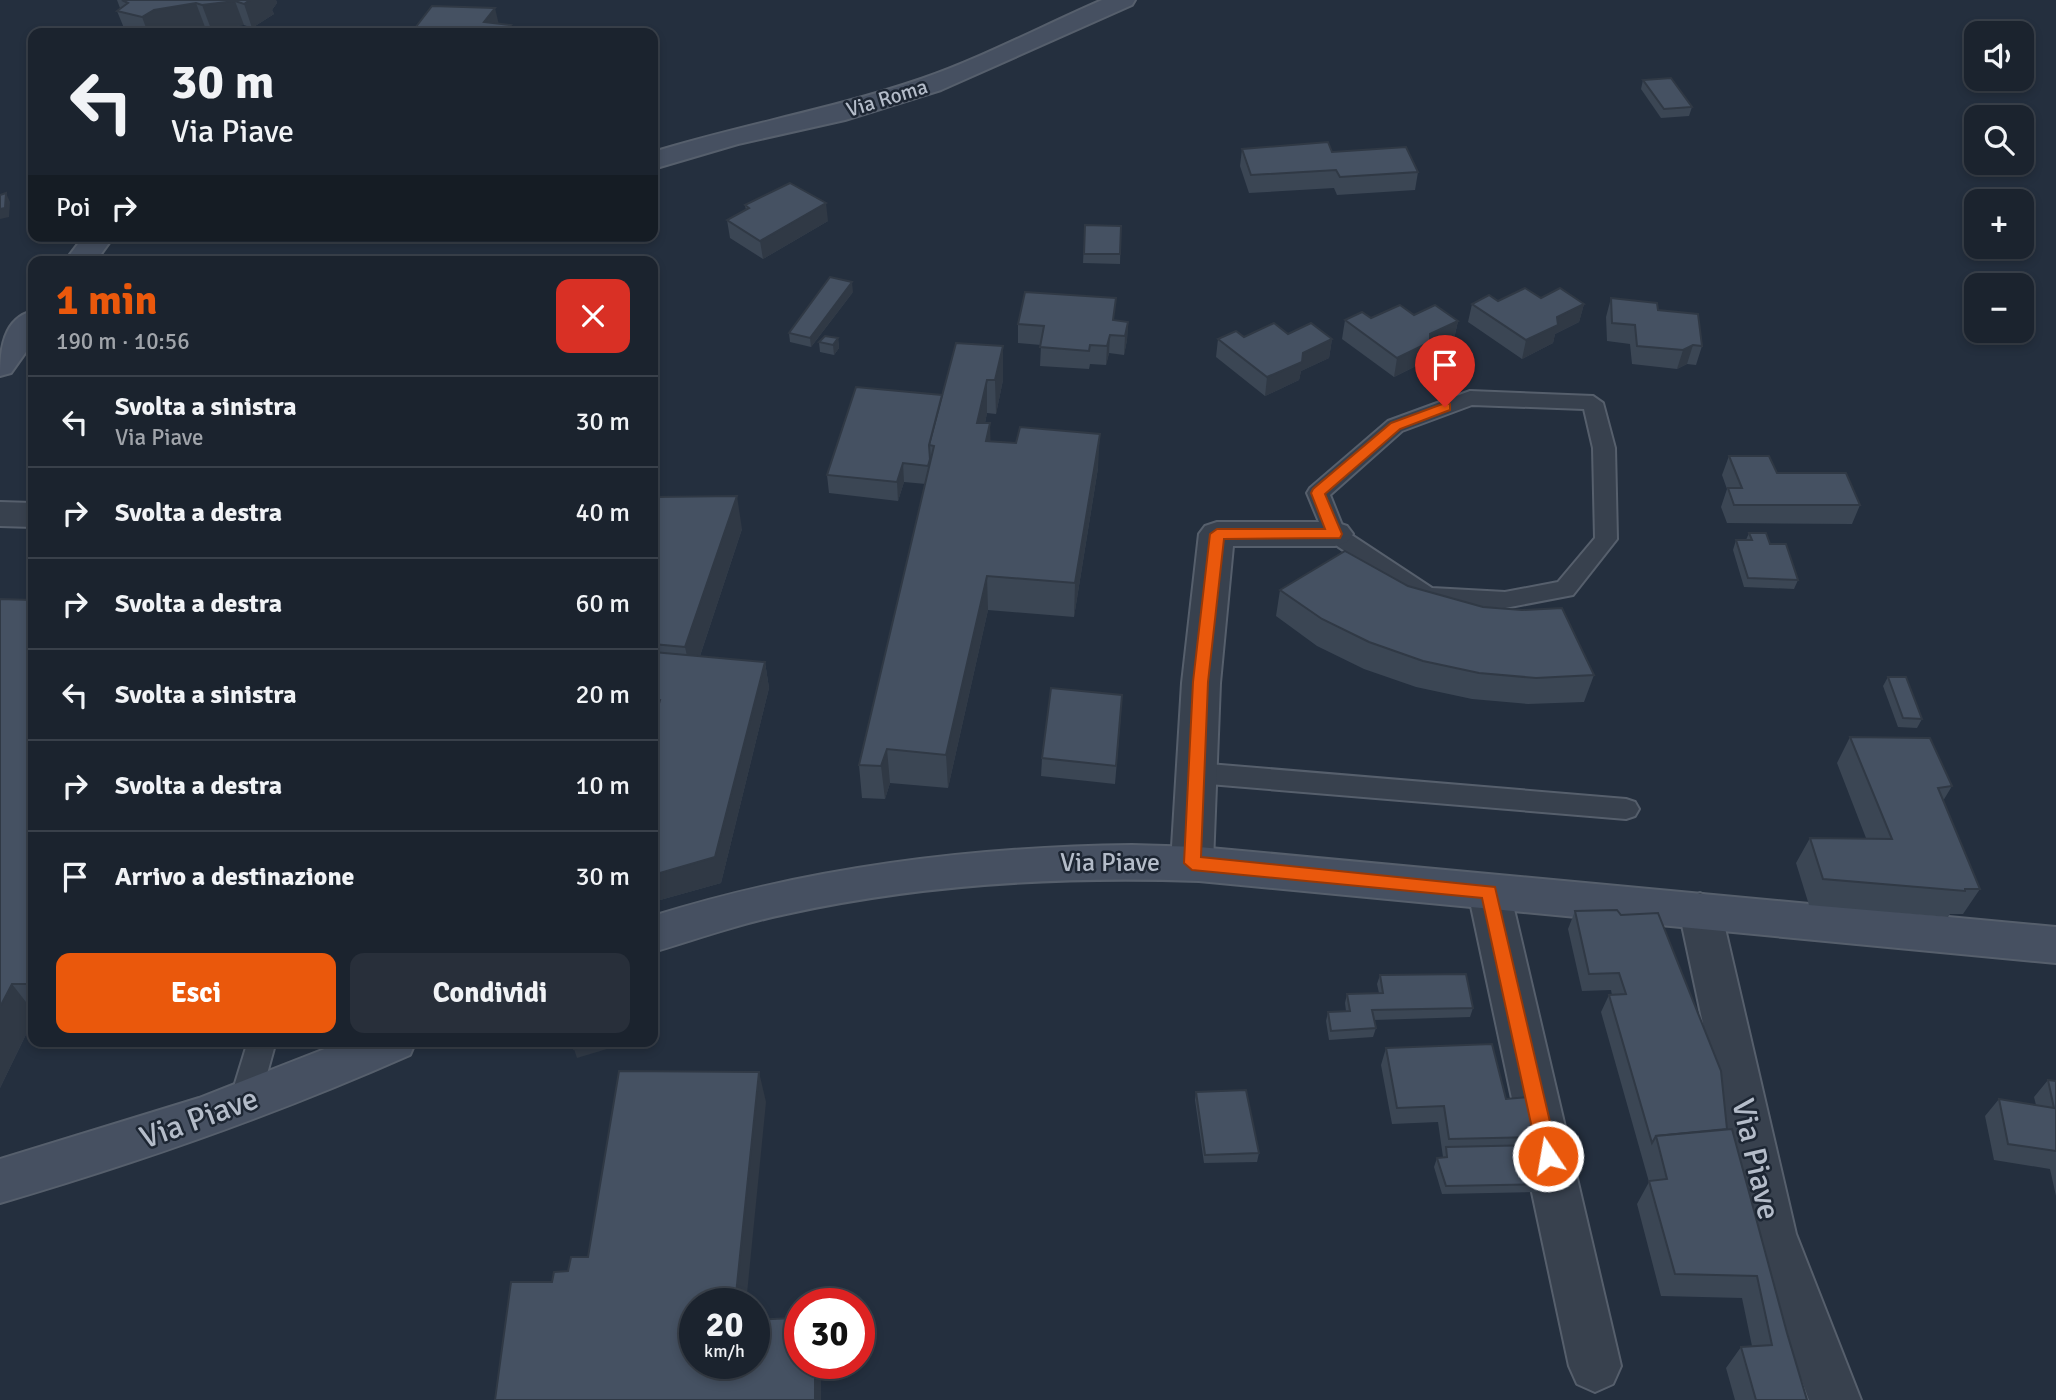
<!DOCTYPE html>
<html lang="it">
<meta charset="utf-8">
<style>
body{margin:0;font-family:Signika,sans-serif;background:#282f3a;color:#f1f3f6;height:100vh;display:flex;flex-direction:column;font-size:26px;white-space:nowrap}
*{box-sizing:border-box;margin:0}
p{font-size:23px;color:#a0a4aa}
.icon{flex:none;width:38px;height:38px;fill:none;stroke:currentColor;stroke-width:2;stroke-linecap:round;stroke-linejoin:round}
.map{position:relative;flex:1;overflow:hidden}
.panel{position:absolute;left:28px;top:256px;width:630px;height:791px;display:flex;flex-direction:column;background:#1b232e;border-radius:14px;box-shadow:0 4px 10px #0003,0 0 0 2px #39404a}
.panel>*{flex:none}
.guide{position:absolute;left:28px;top:28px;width:630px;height:214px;border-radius:14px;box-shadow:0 4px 10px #0003,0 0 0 2px #39404a;background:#1b232e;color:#f1f3f6;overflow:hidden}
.fabs{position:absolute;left:1964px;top:21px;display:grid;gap:14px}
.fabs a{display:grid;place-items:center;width:70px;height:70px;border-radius:14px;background:#1b232e;box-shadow:0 4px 10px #0003,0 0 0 2px #39404a;font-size:35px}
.speed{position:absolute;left:679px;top:1288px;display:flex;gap:14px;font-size:35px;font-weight:700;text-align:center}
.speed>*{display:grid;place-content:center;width:91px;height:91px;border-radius:50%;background:#1b232e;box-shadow:0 4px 10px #0003,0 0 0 2px #39404a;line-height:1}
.speed small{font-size:18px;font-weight:400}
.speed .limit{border:10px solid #d22;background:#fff;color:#111}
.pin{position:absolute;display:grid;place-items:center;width:60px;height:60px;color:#fff;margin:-72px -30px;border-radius:50% 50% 50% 0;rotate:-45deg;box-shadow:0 0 7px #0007}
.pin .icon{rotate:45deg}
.me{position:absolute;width:77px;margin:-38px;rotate:348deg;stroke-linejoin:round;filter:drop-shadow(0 0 5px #0008)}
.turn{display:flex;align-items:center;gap:24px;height:147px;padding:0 28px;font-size:32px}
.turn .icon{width:91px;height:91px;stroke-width:2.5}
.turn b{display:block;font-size:49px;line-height:60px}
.then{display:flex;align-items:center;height:66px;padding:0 28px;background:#0003;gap:14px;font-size:26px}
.round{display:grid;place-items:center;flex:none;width:74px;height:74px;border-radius:14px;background:#282f3a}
.summary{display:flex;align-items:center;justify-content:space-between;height:119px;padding:0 28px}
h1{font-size:42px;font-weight:700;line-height:52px;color:#ea580c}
.action{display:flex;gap:14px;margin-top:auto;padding:14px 28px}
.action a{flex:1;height:80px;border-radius:14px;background:#ea580c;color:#fff;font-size:28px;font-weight:700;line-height:80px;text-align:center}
.action a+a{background:#282f3a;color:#f1f3f6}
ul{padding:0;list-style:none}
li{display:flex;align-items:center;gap:21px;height:91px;padding:0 28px;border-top:2px solid #39404a}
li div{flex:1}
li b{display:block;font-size:26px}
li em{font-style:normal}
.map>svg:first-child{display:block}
</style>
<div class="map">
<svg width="2056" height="1400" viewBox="0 0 2056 1400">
<rect width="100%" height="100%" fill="#242f3e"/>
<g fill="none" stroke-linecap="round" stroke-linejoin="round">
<defs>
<g id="lane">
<path d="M1470,391L1593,396L1603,403L1615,448L1617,539L1573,595L1505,608L1427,604L1419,602L1327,539L1324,534L1307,493L1310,488L1388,421ZM1472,405L1584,409L1593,448L1595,538L1558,582L1505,592L1432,588L1344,530L1330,495L1402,431Z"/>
<polygon points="1197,763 1626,799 1635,802 1639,809 1635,816 1626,819 1197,783 1188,780 1184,773 1188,766"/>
<polygon points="248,1041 276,1041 259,1103 254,1112 244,1116 234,1112 229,1103"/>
</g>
<g id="street">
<polygon points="0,502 33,503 33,527 0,526"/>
<polygon points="1217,522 1335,522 1347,526 1353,534 1347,542 1335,546 1233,546 1220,683 1213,863 1207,875 1192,880 1177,875 1171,863 1182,683 1199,534 1205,526"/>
<polygon points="1489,875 1504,880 1510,892 1621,1366 1613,1384 1595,1392 1577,1384 1569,1366 1468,892 1474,880"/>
<polygon points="1700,893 1715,899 1721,911 1796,1234 1861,1400 1809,1400 1748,1234 1679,911 1685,899"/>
</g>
<g id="secondary">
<path d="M1102,0H1135L1132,5L941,90L845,120L738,144L653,169V152C741,125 833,109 921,79C982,58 1042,26 1102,0Z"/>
<polygon points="84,236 114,236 96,261 65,261"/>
<path d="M33,311V342L11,373L0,376C0,350 3,318 33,311Z"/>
<path d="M1132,845L1199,847L2056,927V963L1199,881C1060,876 922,884 786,914C741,923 697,939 653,952V916C810,867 968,847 1132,845Z"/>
<path d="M345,1041H416L410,1055C277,1114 140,1162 0,1203V1159L199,1098Z"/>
</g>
</defs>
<!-- lane casing -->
<use href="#lane" stroke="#565f6c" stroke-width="4"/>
<!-- street casing -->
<use href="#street" stroke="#565f6c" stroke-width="4"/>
<!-- secondary casing -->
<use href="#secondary" stroke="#565f6c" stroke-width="4"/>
<!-- lane -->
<use href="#lane" fill="#38414e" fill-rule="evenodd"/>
<!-- street -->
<use href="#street" fill="#38414e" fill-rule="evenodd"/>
<!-- secondary -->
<use href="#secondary" fill="#465061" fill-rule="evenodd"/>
</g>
<!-- wall -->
<g fill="#3b4654">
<polygon points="117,0 276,0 277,3 272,10 274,14 252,28 244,25 211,29 205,27 172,33 126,33 117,11 120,8"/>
<polygon points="1643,80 1692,107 1689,116 1661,118 1641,89"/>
<polygon points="1242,149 1332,152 1418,172 1415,190 1337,195 1334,188 1249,193 1240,166"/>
<polygon points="745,205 828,221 763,259 730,238 727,220 746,210"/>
<polygon points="1085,225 1121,226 1120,264 1083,263"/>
<polygon points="853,292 811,347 790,342 789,333"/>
<polygon points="1541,298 1584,304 1579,322 1555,334 1553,343 1522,359 1468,322 1472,304"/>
<polygon points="1611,298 1658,310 1702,346 1696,365 1687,364 1677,369 1632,364 1630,344 1607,341 1606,317"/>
<polygon points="1414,315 1458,321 1454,339 1427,352 1426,361 1394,377 1342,339 1345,320"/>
<polygon points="1114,320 1128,322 1127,340 1124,355 1109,353 1106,365 1090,364 1089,369 1040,366 1041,345 1018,343 1018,324"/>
<polygon points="1288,334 1332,339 1329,358 1301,371 1299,380 1265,396 1216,357 1218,339"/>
<polygon points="838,338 839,348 834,355 820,352 819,342"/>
<polygon points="1003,346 1003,380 996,414 987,413 985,423 990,423 990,441 1098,468 1074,617 988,610 948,788 890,783 885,799 862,798 859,765 926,484 904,482 898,501 829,493 827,475 942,395"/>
<polygon points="1729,456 1777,473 1860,505 1852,524 1727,523 1721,507 1727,489 1722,475"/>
<polygon points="653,497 742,529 700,656 765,662 769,688 721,883 653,902"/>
<polygon points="1749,533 1770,544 1798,580 1794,589 1744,587 1733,550 1736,540 1746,540"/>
<polygon points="1408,586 1594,675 1584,702 1528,704 1472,699 1416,687 1364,669 1317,646 1276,616 1280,590"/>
<polygon points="0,599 33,600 33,1020 0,1088"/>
<polygon points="1888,677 1922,719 1917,728 1898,727 1883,686"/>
<polygon points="1121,714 1115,784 1041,776 1042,758"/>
<polygon points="1850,737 1952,786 1943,801 1980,889 1963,914 1950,914 1948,917 1809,905 1796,863 1810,838 1866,838 1837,763"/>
<polygon points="1575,911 1727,1129 1807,1400 1735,1400 1726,1368 1741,1347 1752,1346 1742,1298 1661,1296 1637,1204 1649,1182 1601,1012 1609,995 1612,995 1611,990 1582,991 1568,929"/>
<polygon points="1380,975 1473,1008 1470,1017 1374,1020 1376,1028 1373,1037 1329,1040 1326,1021 1328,1012 1346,1011 1345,1003 1347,994 1379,993 1377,984"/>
<polygon points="1386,1048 1506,1099 1540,1137 1536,1145 1545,1184 1541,1192 1442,1194 1434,1167 1437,1158 1443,1157 1438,1122 1392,1124 1381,1065"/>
<polygon points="2048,1080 2056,1081 2056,1196 2050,1169 1994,1160 1985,1116 1999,1099 2036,1105 2034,1097"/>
<polygon points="1196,1092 1259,1153 1257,1162 1204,1163 1195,1100"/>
</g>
<!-- shaded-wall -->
<g fill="#303945">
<polygon points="250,0 276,0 277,3 272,10 274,14 252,28 244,4"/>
<polygon points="235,1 244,25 211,29 202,5"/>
<polygon points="196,3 205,27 172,33 148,33 142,17 154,10"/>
<polygon points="495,8 499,25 484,22"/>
<polygon points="511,25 513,33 504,33"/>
<polygon points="6,193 10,202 9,217 0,219 0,209"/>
<polygon points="826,203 828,221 763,259 760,241"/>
<polygon points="852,282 853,292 811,347 810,338"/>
<polygon points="1584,304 1579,322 1555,334 1553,343 1522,359 1526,340 1557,317"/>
<polygon points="1458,321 1454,339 1427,352 1426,361 1394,377 1397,358 1430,334"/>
<polygon points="1128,322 1127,340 1124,355 1125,336"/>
<polygon points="1110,335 1109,353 1106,365 1107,346"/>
<polygon points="838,338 839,348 834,355 833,345"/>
<polygon points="1332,339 1329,358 1301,371 1299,380 1265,396 1267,377 1303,353"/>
<polygon points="1693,345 1687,364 1677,369 1683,350"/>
<polygon points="1003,346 1003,380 996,414 995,380"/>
<polygon points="987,380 987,413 978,456 977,423"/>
<polygon points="990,423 991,457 986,441"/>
<polygon points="1100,434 1098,468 1074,617 1075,583"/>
<polygon points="903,463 904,482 898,501 897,482"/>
<polygon points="737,496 742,529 692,680 685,647"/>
<polygon points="987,576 988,610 948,788 946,755"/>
<polygon points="765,662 769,688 721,883 653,902 653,875"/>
<polygon points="887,749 890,783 885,799 881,766"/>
<polygon points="12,984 33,1011 33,1020 0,1088 0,1007"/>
<polygon points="600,1041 616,1041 617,1046 577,1058 574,1049"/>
<polygon points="759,1072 766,1102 746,1304 735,1304"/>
<polygon points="815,1363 819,1363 821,1375 821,1400 815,1400"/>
</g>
<!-- building -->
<g fill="#455162" stroke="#303945" stroke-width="2">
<polygon points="122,0 250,0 244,4 235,1 202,5 196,3 154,10 142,17 117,11 128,3"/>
<polygon points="432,6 495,8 484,22 511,25 504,33 412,32"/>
<polygon points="1671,78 1692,107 1664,109 1643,80"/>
<polygon points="1328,142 1332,152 1406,147 1418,172 1340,177 1336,170 1251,175 1242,149"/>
<polygon points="790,183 826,203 760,241 727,220 749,208 745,205"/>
<polygon points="6,193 5,208 0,209 0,195"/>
<polygon points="1085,225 1121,226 1120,254 1084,254"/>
<polygon points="830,277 852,282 810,338 789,333"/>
<polygon points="1525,288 1541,298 1560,288 1584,304 1557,317 1558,325 1526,340 1472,304 1489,295 1498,301"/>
<polygon points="1025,292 1116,298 1113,320 1128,322 1125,336 1110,335 1107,346 1090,345 1089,351 1040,347 1044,326 1018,324"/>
<polygon points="1611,298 1657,303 1658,310 1698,314 1702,346 1693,345 1683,350 1637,346 1635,325 1612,323"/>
<polygon points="1400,305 1414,315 1435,305 1458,321 1430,334 1430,342 1397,358 1345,320 1362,312 1371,318"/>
<polygon points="1274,323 1288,334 1311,323 1332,339 1303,353 1302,362 1267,377 1218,339 1236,331 1244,337"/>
<polygon points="825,336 838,338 833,345 819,342"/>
<polygon points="956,343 1003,346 995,380 987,380 977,423 990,423 986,441 1016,443 1020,427 1100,434 1075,583 987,576 946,755 887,749 881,766 859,765 934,446 929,445"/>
<polygon points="856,387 942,395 929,445 930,459 928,466 903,463 897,482 827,475"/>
<polygon points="1729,456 1769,456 1777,473 1846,473 1860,505 1734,505 1728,488 1742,488"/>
<polygon points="737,496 685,647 653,644 653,497"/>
<polygon points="1749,533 1766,533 1770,544 1786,544 1798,580 1748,578 1736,540 1752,540"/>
<polygon points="1345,551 1408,586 1483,607 1522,610 1562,608 1594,675 1536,678 1479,673 1423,661 1369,642 1322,619 1280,590"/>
<polygon points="0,599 33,600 33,984 12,984 0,1007"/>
<polygon points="653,652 765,662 715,857 653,875 653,724 660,700 653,699"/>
<polygon points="1888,677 1906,677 1922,719 1903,718"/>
<polygon points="1051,688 1122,695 1116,766 1042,758"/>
<polygon points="1850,737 1930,738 1952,786 1938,788 1980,889 1965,889 1965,891 1823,879 1810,838 1892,839"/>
<polygon points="1617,910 1621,915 1658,913 1721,1071 1727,1129 1656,1136 1652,1143 1609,995 1626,994 1619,973 1589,974 1575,911"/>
<polygon points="1466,974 1473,1008 1372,1010 1376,1028 1331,1031 1328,1012 1350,1011 1347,994 1383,993 1380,975"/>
<polygon points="572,1041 600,1041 574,1049"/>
<polygon points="1492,1044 1506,1099 1530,1097 1540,1137 1449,1139 1444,1106 1397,1108 1386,1048"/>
<polygon points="619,1071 759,1072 735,1304 695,1304 695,1363 754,1363 754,1320 793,1318 800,1328 800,1363 815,1363 815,1400 495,1400 511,1282 552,1282 554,1272 568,1271 571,1257 588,1257"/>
<polygon points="2048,1080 2056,1081 2056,1151 2008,1144 1999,1099 2054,1108"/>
<polygon points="1246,1090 1259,1153 1205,1155 1196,1092"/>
<polygon points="1732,1129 1787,1333 1807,1400 1756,1400 1741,1347 1772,1345 1757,1276 1675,1274 1649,1181 1667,1179 1656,1136"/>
<polygon points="1536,1145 1545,1184 1446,1186 1437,1158 1447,1157 1446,1147"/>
</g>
<!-- route -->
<polygon fill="#ea580c" stroke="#983908" stroke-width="2" points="1445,403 1450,404 1450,410 1400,429 1325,494 1342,534 1340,538 1224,539 1208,682 1201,857 1495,887 1558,1156 1555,1162 1548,1164 1541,1162 1538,1156 1482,898 1192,870 1184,863 1193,682 1210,534 1217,529 1325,529 1311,493 1313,489 1391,423"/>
<g text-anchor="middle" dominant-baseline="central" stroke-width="5" stroke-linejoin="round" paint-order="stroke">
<!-- far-street labels -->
<g font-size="21" fill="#b4bcc9" stroke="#1d2633">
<text transform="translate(887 98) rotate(-17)">Via Roma</text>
</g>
<!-- street labels -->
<g font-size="26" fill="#b4bcc9" stroke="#1d2633">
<text x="1110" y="863">Via Piave</text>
</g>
<!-- near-street labels -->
<g font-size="32" fill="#b4bcc9" stroke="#1d2633">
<text transform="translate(199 1118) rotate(-20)">Via Piave</text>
<text transform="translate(1756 1159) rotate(77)">Via Piave</text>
</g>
</g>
</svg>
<div class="fabs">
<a><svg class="icon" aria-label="sound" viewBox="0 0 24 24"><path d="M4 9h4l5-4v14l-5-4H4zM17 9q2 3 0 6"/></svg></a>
<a><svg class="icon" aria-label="search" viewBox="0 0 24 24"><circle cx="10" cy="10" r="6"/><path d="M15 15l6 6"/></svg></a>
<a>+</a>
<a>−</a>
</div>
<div class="speed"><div>20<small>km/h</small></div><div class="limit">30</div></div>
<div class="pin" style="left:1445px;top:407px;background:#d93025"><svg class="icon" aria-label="arrive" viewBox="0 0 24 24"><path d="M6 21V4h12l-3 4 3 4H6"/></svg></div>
<svg class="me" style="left:1548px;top:1156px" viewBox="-20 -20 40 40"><circle r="17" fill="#ea580c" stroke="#fff" stroke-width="3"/><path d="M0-11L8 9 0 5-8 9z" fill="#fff"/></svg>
<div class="guide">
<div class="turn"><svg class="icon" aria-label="left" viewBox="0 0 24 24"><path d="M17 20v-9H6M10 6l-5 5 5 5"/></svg><div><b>30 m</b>Via Piave</div></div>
<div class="then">Poi<svg class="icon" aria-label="right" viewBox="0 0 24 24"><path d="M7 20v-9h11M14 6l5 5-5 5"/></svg></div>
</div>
<section class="panel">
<div class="summary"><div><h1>1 min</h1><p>190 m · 10:56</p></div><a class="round" style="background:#d93025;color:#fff"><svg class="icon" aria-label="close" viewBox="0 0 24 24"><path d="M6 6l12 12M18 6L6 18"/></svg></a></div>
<ul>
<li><svg class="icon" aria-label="left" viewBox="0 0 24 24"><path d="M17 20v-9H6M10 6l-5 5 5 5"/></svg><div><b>Svolta a sinistra</b><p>Via Piave</p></div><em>30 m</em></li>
<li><svg class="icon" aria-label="right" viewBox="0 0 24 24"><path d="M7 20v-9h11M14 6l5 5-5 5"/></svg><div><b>Svolta a destra</b></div><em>40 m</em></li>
<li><svg class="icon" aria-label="right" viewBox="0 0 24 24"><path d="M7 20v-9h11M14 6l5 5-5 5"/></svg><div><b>Svolta a destra</b></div><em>60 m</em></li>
<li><svg class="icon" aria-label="left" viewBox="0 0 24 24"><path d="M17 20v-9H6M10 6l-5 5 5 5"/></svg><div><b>Svolta a sinistra</b></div><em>20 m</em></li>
<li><svg class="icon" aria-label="right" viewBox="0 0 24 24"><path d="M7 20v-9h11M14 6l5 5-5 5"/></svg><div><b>Svolta a destra</b></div><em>10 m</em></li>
<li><svg class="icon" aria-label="arrive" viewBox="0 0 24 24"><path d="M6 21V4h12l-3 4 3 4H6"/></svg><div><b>Arrivo a destinazione</b></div><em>30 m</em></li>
</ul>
<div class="action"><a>Esci</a><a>Condividi</a></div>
</section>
</div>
